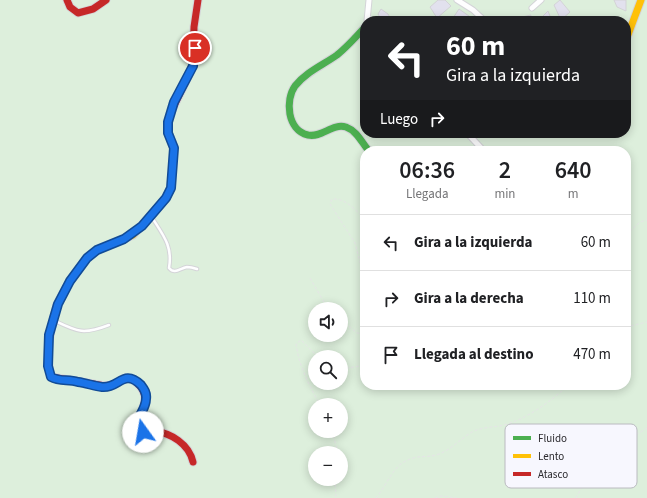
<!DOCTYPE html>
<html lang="es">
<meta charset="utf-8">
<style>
body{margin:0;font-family:"Source Sans 3",sans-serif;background:#f6f6f6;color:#202124;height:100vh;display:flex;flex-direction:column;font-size:15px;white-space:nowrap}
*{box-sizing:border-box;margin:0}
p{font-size:13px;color:#757577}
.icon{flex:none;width:22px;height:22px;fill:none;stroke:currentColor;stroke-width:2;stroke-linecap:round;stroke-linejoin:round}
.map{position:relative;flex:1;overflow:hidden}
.drawer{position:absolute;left:360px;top:146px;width:271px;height:244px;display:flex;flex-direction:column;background:#fff;border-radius:16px;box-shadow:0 2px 10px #0003}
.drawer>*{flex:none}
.hud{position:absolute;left:360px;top:16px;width:271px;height:122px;border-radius:16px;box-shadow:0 2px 10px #0003;background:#202124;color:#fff;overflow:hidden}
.tools{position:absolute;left:308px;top:302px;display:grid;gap:8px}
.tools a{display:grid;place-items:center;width:40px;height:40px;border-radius:50%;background:#fff;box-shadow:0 2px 10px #0003;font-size:20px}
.pin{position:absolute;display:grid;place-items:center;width:34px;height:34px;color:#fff;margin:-17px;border:2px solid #fff;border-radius:50%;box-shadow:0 1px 4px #0007}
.me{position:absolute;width:44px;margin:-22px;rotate:347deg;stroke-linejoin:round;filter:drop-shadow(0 0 3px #0008)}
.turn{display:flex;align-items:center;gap:14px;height:84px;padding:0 20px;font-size:18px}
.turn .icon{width:52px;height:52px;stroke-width:2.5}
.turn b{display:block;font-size:28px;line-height:34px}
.then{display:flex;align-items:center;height:38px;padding:0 20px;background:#0003;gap:8px;font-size:15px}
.eta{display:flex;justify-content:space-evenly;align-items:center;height:68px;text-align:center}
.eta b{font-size:24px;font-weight:600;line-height:28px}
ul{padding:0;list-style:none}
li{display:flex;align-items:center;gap:12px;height:56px;padding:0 20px;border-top:1px solid #e0e0e0}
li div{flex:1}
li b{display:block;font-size:15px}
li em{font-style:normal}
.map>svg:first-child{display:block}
</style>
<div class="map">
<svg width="647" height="498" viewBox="0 0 647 498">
<rect width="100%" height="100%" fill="#f8f8fd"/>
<!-- green -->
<path fill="#ddefdc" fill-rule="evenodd" d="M0,0H647V498H0ZM365,21H626V133H365ZM365,151H626V385H365ZM315,309H341V335H315ZM315,357H341V383H315ZM315,405H341V431H315ZM315,453H341V479H315Z"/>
<!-- building -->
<g fill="#e2e1ee" stroke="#d3d3d6">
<polygon points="438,0 445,0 451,6 437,18 430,7"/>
<polygon points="560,0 570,12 561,20 554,5"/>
<polygon points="614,0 626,0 626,11 617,7"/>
<polygon points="381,9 388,14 392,21 382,21 378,14"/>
<polygon points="459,9 476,21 451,21"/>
<polygon points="548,11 552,21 538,21"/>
<polygon points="531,15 529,21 513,21 513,19"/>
</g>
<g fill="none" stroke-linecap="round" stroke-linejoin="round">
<defs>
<g id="lane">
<path d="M151,216C163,235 173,246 169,268C175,275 180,268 187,267C190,267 194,268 197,269"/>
<path d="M53,320C78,332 83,335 109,325"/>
</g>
<g id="street">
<polyline points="457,0 473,10 485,21"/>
<polyline points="532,8 541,0"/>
<polyline points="367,21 369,0"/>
<polyline points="467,133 484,151"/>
</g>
<path id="fast" d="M365,27C356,37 347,47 337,55C323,65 306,72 295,86C285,100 287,130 308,135C322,138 332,123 346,127C357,131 362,143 369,151"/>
<g id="slow">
<polyline points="626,40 641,0"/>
<polyline points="57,305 70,281 87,258 97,250 133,235 166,198 171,188 174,148 168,133 168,122 172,110"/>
</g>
<g id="jam">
<polyline points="67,0 70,7 78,13 93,9 106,0"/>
<polyline points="172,110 193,66 194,27 198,0"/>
<path d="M57,305C51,329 44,353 51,377L105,386L113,385L125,378C131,378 135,380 139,385C152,398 140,412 136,427C142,432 147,430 154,431C171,433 189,444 193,462"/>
</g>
</defs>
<!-- lane casing -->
<use href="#lane" stroke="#d4d4d8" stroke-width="4.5"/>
<!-- street casing -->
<use href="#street" stroke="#d4d4d8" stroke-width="7"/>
<!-- fast casing -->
<use href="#fast" stroke="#d4d4d8" stroke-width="9"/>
<!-- slow casing -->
<use href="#slow" stroke="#d4d4d8" stroke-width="9"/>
<!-- jam casing -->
<use href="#jam" stroke="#d4d4d8" stroke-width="9"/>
<!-- path -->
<g stroke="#e5e5e6" stroke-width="1" stroke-dasharray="3 2" stroke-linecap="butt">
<path d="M365,219C355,210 346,198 332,199L330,204L355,243L365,281"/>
<polyline points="626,235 640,222 647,220"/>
<polyline points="310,278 328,309"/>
<polyline points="341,320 357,333 365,334"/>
<polyline points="626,327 647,322"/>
<path d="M318,357L301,340L296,344C299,366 309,385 320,405"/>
<polyline points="341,369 360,366 365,363"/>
<polyline points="332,431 338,453"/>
<polyline points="335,479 336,498"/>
<path d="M376,498C384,489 392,470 401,464C416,453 426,459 439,454C452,449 460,439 472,432C483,426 496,428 507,424C532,416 550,401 569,385"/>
<polyline points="435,498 441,496 457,498"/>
<polyline points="576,498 584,483 605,468 616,447 647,428"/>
</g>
<!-- lane -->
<use href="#lane" stroke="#fefeff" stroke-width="2.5"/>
<!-- street -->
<use href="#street" stroke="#fefeff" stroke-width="5"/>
<!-- fast -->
<use href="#fast" stroke="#4caf50" stroke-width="7"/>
<!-- slow -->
<use href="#slow" stroke="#ffc107" stroke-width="7"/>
<!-- jam -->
<use href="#jam" stroke="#c62828" stroke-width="7"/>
</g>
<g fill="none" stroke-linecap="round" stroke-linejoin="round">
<defs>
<path id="route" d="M143,432L136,427C137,417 146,409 146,399C147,393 144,389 141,385C123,368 119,389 102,387C94,386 86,383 78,382C68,379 60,382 51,377L48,366L49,335L58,304L70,281L87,258L97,250L124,239L142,226L166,198L171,188L174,148L168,133V122L174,102L193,66L195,48"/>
</defs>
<!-- route casing -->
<use href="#route" stroke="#114b97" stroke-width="10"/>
<!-- route -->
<use href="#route" stroke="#1a73e8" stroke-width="7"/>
</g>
<!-- legend -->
<rect x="505" y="424" width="132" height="64" rx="6" fill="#f7f7fe" stroke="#babac0" stroke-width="1"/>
<rect x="513" y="436" width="18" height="4" fill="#4caf50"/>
<rect x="513" y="454" width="18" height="4" fill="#ffc107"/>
<rect x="513" y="472" width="18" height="4" fill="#c62828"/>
<g font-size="11" fill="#2b2a2e">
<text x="538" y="442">Fluido</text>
<text x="538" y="460">Lento</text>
<text x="538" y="478">Atasco</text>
</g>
</svg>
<div class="tools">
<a><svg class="icon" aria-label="sound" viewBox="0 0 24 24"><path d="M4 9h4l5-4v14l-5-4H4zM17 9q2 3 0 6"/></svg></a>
<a><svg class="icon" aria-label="search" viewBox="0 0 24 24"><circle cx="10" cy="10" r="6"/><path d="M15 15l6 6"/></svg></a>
<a>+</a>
<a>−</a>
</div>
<div class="pin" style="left:195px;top:48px;background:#d93025"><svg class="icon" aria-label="arrive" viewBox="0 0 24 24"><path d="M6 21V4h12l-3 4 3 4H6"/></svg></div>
<svg class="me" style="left:143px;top:432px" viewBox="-20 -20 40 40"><circle r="19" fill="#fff"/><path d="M0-13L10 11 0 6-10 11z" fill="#1a73e8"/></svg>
<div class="hud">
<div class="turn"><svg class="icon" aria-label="left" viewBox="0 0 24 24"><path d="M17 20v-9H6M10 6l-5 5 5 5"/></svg><div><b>60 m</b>Gira a la izquierda</div></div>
<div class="then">Luego<svg class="icon" aria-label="right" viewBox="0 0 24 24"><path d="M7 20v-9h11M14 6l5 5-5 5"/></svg></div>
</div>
<section class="drawer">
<div class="eta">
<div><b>06:36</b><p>Llegada</p></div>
<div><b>2</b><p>min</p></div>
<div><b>640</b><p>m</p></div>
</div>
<ul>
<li><svg class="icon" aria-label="left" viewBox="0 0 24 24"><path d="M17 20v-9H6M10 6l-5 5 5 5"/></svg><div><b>Gira a la izquierda</b></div><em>60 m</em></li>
<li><svg class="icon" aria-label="right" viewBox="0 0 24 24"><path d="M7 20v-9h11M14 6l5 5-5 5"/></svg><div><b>Gira a la derecha</b></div><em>110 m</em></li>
<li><svg class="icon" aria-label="arrive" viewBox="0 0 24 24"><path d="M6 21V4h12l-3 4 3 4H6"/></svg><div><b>Llegada al destino</b></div><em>470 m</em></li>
</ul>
</section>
</div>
